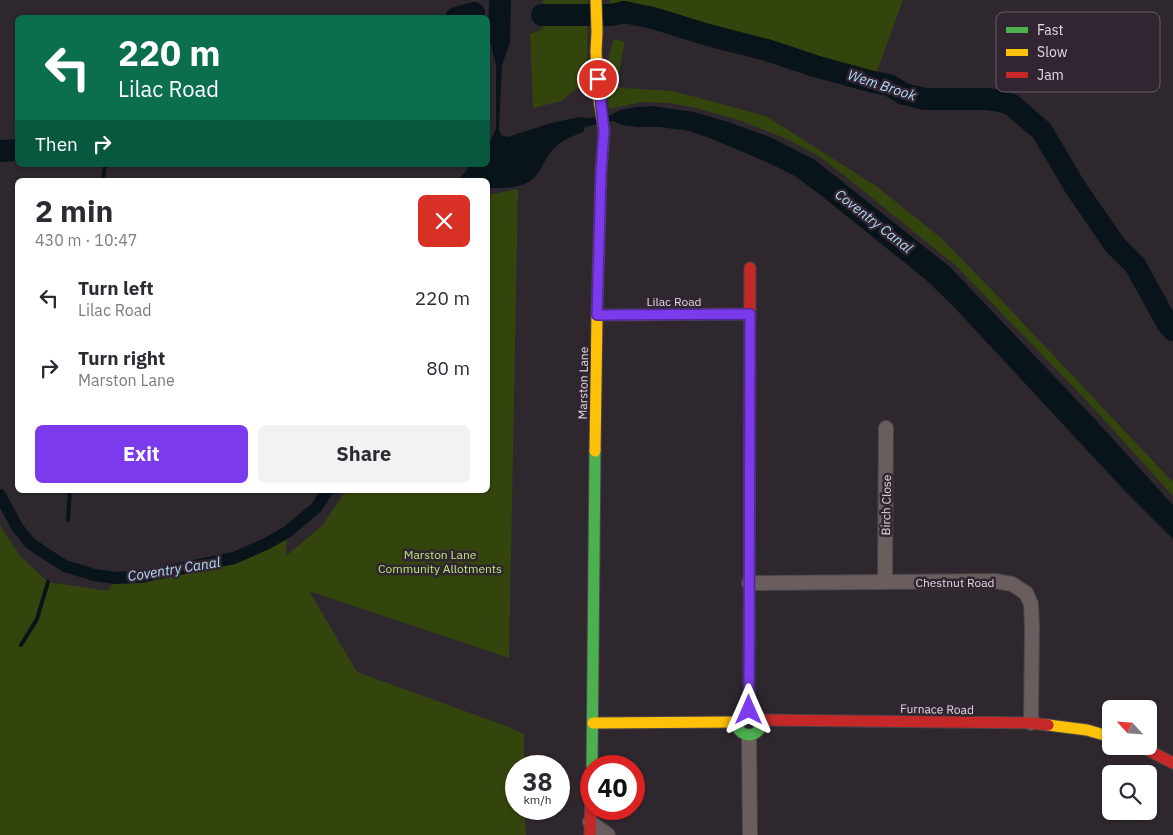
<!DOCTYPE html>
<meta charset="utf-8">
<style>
body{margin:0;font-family:"IBM Plex Sans",sans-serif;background:#f2f2f3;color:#2b2b33;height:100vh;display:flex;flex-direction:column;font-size:19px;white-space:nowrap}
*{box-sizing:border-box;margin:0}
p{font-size:16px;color:#7c7c81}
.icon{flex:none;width:28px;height:28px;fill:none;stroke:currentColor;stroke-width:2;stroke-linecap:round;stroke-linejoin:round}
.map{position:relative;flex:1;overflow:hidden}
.sheet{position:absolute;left:15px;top:178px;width:475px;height:315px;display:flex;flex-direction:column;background:#fff;border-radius:8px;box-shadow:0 1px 4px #0004}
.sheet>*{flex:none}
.hud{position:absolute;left:15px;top:15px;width:475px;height:152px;border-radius:8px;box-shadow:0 1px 4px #0004;background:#0b6e4f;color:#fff;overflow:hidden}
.needle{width:32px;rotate:296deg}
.buttons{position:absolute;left:1102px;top:700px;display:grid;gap:10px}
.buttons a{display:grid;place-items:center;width:55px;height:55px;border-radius:8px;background:#fff;box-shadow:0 1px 4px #0004;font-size:25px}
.speed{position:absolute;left:505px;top:755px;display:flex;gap:10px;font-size:25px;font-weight:700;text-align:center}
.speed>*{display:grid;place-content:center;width:65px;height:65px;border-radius:50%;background:#fff;box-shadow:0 1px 4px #0004;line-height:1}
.speed small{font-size:12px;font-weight:400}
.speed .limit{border:8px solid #d22;background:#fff;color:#111}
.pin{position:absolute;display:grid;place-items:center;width:42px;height:42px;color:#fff;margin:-21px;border:2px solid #fff;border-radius:50%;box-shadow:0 1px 5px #0007}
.me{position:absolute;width:55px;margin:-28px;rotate:0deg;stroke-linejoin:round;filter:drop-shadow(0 0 4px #0008)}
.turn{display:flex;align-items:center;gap:18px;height:105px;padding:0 20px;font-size:22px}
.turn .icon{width:65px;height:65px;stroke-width:2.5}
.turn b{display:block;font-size:35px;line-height:42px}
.then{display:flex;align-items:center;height:48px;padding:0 20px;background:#0003;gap:10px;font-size:19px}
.round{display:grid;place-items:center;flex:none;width:52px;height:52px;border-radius:8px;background:#f2f2f3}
.overview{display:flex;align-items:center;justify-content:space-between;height:85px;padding:0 20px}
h1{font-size:30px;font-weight:800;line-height:38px}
.button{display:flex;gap:10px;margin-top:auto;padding:10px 20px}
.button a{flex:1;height:58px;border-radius:8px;background:#7c3aed;color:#fff;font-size:20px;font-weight:800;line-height:58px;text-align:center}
.button a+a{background:#f2f2f3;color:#2b2b33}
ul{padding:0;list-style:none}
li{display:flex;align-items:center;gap:15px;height:70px;padding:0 20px}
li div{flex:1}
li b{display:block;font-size:19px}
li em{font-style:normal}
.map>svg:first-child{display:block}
</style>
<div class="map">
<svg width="1173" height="835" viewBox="0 0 1173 835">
<rect width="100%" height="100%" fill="#2e282e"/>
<!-- green -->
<g fill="#33450c">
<polygon points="542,0 588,0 587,81 561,101 533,108 530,34 543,29 543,3"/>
<polygon points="610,0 903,0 873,82 815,66 767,50 708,35 653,18 624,12 611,15"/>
<polygon points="614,39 625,42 616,85 622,88 673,91 766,116 876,186 941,238 989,287 1170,479 1173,481 1173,496 1087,401 955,265 845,176 817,155 787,139 762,129 736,119 696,108 669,103 642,102 609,109 603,76"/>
<polygon points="518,189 509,658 309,591 357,672 506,726 524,734 524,766 516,766 516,809 525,809 526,835 0,835 0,525 20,556 48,582 108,591 116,578 234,558 266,544 287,532 286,556 322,526 346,490 488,490 488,195"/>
</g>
<!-- water -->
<path fill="#09131a" d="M489,0H511L510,42L502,65L499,129L501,135L507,137L551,123L570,119L580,117L588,118L611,115L620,110L636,107L651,106L694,112L725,121L770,137L815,160L950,267L1091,415L1173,505V539L1125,491L954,307L925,279L823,197L795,176L769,163L712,139L690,131L659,127H639L622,125L613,121L585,127L583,132C570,137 559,141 550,153C543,162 540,175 530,181C518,189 501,188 488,188V180H458L471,165H488V146L496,129V65L488,33Z"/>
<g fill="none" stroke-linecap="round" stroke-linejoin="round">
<!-- stream -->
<g stroke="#09131a" stroke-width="4">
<polyline points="103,180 105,165"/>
<polyline points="68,520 70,490"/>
<polyline points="21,645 37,619 48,582"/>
</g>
<!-- canal -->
<polyline stroke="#09131a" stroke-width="12" points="0,495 17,527 30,543 46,554 65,566 94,575 116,578 140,577 234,558 266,544 287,532 316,508 328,490"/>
<!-- river -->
<g stroke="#09131a" stroke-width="22">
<polyline points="542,15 611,15 624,12 653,18 708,35 767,50 815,66 873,82 889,85 904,94 925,99 986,99 1001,101 1012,105 1042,131 1075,187 1115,245 1135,265 1167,323 1173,330"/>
<polyline points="456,18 474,13"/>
<polyline points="0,151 18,150"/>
</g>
<defs>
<g id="street">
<polyline points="885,582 886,428"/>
<polyline points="749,583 995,581 1012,584 1026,593 1031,604 1032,627 1031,723"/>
<polyline points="749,736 750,835"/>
<polyline points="590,822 608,835"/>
</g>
<g id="fast">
<circle cx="749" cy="723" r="12"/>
<polyline points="592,766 595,451"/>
</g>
<g id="slow">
<polyline points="597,315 750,314"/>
<polyline points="595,451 597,315 601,173 604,130 598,93 596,51 597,32 596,0"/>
<polyline points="593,723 736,722"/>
<polyline points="1048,725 1087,730 1111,737"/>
</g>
<g id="jam">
<polyline points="749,711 750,268"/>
<polyline points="761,720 1031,723 1048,725"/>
<polyline points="1140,746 1173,763"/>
<polyline points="590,835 591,784"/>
</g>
</defs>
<!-- street casing -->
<use href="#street" stroke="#4a454a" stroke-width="16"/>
<!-- fast casing -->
<use href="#fast" stroke="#4a454a" stroke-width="13"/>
<!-- slow casing -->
<use href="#slow" stroke="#4a454a" stroke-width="13"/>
<!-- jam casing -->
<use href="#jam" stroke="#4a454a" stroke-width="13"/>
<!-- street -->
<use href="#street" stroke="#6a5d5d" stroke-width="14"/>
<!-- fast -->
<use href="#fast" stroke="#4caf50" stroke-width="11"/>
<!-- slow -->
<use href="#slow" stroke="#ffc107" stroke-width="11"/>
<!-- jam -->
<use href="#jam" stroke="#c62828" stroke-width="11"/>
</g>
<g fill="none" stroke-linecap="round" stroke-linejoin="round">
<defs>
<polyline id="route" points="598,79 604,130 601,173 597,315 750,314 749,710"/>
</defs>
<!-- route casing -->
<use href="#route" stroke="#51269a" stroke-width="12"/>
<!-- route -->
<use href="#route" stroke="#7c3aed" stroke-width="9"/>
</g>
<g text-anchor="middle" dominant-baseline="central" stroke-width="5" stroke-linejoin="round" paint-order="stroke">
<!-- street labels -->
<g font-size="12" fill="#e0d8e0" stroke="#312531">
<text x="674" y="301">Lilac Road</text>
<text transform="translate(583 383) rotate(-89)">Marston Lane</text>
<text transform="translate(886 505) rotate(-89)">Birch Close</text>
<text x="955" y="582">Chestnut Road</text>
<text transform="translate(937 709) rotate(1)">Furnace Road</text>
</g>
<!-- park labels -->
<g font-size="12" fill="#bee978" stroke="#312531">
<text x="440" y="554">Marston Lane<tspan x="440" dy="14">Community Allotments</tspan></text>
</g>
<!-- water labels -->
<g font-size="14" font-style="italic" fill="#b0ddf8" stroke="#312531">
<text transform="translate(882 85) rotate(18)">Wem Brook</text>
<text transform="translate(874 221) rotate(38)">Coventry Canal</text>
<text transform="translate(174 569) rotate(-9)">Coventry Canal</text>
</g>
</g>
<!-- legend -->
<rect x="996" y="12" width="164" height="80" rx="8" fill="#312531" stroke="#665b66" stroke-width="1"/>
<rect x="1006" y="27" width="22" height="6" fill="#4caf50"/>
<rect x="1006" y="49" width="22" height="7" fill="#ffc107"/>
<rect x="1006" y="72" width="22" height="6" fill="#c62828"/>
<g font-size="14" fill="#e0d8e0">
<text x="1037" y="35">Fast</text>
<text x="1037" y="57">Slow</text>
<text x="1037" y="80">Jam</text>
</g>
</svg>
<div class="buttons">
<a><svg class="needle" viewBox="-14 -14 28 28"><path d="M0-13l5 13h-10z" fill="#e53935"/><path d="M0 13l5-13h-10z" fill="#7c7c81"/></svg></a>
<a><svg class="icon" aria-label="search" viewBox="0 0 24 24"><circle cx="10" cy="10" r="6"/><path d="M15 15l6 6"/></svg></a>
</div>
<div class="speed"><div>38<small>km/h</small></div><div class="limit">40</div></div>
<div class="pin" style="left:598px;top:79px;background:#d93025"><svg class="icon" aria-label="arrive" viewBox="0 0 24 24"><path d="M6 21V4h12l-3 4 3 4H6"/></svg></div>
<svg class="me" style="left:749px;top:710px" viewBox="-20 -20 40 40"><path d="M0-17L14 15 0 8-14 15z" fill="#7c3aed" stroke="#fff" stroke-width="4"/></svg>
<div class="hud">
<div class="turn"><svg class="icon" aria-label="left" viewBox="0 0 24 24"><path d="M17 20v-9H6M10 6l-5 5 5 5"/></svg><div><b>220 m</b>Lilac Road</div></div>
<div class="then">Then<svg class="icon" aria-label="right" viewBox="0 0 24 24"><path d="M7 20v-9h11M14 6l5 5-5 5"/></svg></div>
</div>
<section class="sheet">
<div class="overview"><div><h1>2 min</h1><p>430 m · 10:47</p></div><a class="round" style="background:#d93025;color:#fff"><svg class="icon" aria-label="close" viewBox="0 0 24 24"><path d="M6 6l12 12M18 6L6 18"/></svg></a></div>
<ul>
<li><svg class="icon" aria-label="left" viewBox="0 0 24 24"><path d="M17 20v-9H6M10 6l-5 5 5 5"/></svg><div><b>Turn left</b><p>Lilac Road</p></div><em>220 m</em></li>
<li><svg class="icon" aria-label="right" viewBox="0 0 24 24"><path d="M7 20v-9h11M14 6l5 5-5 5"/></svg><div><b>Turn right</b><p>Marston Lane</p></div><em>80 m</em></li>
</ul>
<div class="button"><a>Exit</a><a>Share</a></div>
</section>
</div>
